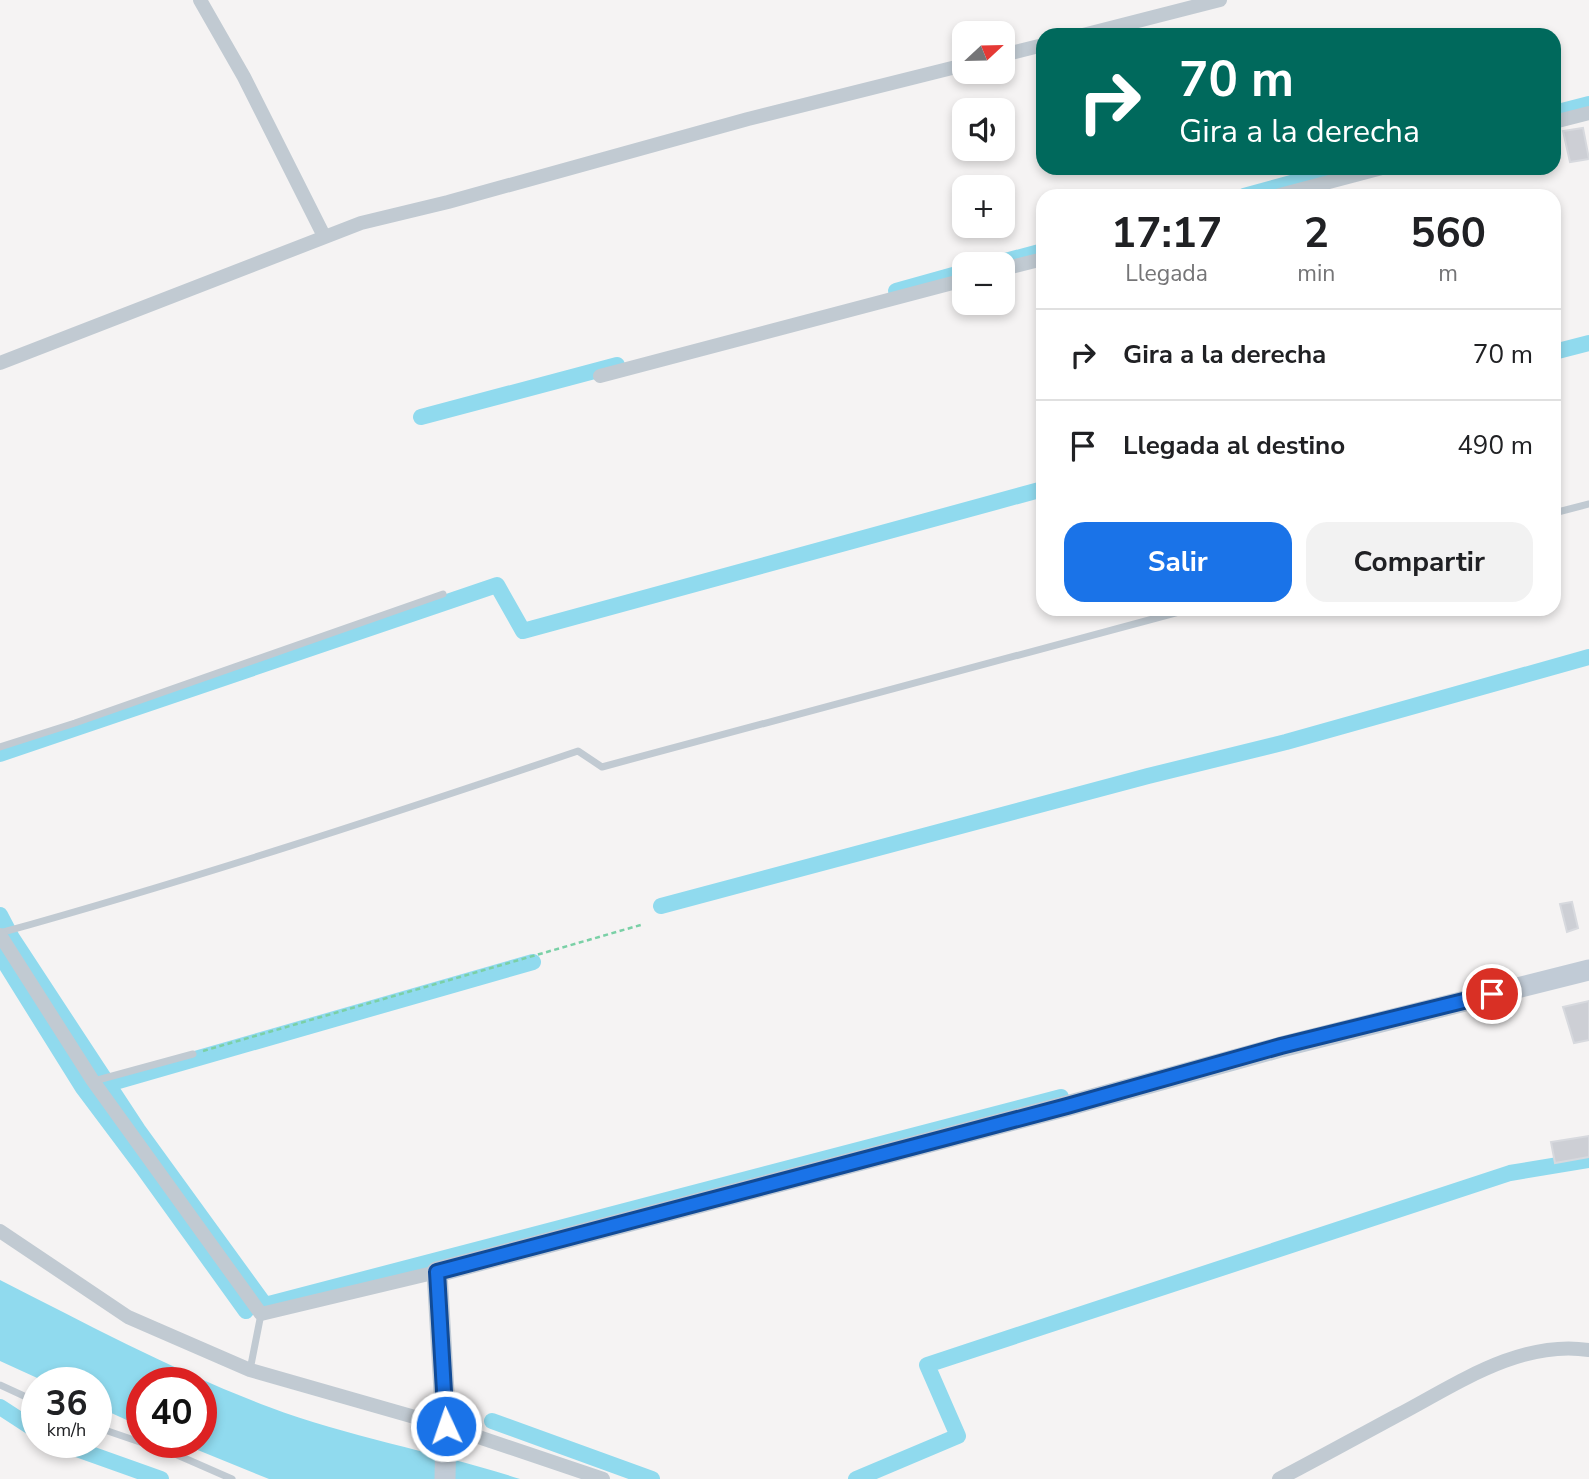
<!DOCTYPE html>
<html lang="es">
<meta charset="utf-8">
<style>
body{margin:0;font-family:"Nunito Sans",sans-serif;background:#f2f2f2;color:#202124;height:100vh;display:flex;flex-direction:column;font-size:26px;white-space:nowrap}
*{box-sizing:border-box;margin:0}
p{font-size:23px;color:#757577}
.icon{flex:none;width:38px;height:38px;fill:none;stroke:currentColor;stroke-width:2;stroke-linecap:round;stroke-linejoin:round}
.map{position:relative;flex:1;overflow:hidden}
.side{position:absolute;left:1036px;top:189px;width:525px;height:427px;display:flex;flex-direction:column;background:#fff;border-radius:21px;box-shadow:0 4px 10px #0003}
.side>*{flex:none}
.top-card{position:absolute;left:1036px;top:28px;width:525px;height:147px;border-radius:21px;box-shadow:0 4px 10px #0003;background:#00695c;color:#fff;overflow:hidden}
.needle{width:46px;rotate:68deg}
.controls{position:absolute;left:952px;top:21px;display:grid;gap:14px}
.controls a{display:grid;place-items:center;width:63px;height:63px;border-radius:14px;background:#fff;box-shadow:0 4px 10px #0003;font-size:35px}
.speed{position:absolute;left:21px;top:1367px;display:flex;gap:14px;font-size:35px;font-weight:700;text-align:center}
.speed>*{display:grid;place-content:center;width:91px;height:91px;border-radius:50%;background:#fff;box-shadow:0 4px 10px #0003;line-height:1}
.speed small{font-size:18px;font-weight:400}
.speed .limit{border:10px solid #d22;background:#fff;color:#111}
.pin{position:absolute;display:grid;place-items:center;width:60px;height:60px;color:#fff;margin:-30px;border:4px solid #fff;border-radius:50%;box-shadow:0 2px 7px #0007}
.me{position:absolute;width:77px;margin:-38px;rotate:357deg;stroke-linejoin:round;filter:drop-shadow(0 0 5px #0008)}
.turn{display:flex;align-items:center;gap:24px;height:147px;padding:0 28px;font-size:32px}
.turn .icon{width:91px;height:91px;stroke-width:2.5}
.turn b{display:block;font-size:49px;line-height:60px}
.eta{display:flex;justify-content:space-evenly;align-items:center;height:119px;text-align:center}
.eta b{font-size:42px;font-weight:700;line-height:49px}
.action{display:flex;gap:14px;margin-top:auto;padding:14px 28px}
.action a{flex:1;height:80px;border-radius:21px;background:#1a73e8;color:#fff;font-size:28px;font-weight:700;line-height:80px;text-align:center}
.action a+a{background:#f2f2f2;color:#202124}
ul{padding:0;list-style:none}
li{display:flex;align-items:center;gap:21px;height:91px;padding:0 28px;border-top:2px solid #e0e0e0}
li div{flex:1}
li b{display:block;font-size:26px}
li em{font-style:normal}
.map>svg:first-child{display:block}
</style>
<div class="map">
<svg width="1589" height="1479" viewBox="0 0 1589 1479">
<rect width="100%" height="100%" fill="#f5f3f3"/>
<!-- water -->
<path fill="#90daee" d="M0,1280C89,1325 176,1372 269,1407C351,1438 438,1452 520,1479H269L178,1442H201V1382H142V1427L96,1406V1382H46L0,1361Z"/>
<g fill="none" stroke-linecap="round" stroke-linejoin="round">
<!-- canal -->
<g stroke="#90daee" stroke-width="16">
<polyline points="1554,113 1589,104"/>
<polyline points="1244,196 1346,168"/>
<polyline points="994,264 1043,251"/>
<polyline points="896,291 964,272"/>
<polyline points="1554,352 1589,343"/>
<polyline points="421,417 617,365"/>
<polyline points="0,754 497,585 523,631 1043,489"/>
<polyline points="661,906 1148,776 1286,742 1589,657"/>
<polyline points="0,915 12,938 138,1130 265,1305 1061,1097"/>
<polyline points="0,955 83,1088 143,1168 246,1311"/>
<polyline points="108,1084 533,962"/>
<polyline points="0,1407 37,1431"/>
<polyline points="492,1421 652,1479"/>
<polyline points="57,1442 161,1479"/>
<polyline points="856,1479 958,1436 927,1365 1510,1173 1589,1160"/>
</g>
</g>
<!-- building -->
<g fill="#cdcfd5" stroke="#d7d9de" stroke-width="2">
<polygon points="1583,128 1589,159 1570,162 1563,131"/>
<polygon points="1572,902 1578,928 1567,932 1560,904"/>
<polygon points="1589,1001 1589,1040 1574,1043 1563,1007"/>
<polygon points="1589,1136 1589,1157 1555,1163 1551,1142"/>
</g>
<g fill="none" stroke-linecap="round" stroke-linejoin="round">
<!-- path -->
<polyline stroke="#7ad0a6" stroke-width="2.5" stroke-dasharray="5 3.5" stroke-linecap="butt" points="203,1051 644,924"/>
<!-- lane -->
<g stroke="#c1cad2" stroke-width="7">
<polyline points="1554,513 1589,504"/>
<polyline points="0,747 75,723 443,594"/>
<path d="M0,933C194,879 386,816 578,751L602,767L1190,609"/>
<polyline points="94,1081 193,1054"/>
<polyline points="250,1370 261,1314"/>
<polyline points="0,1385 37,1402"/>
<polyline points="96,1427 175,1454 232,1479"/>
</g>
<!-- street -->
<g stroke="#c1cad2" stroke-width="14">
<polyline points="200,0 244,77 324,236"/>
<polyline points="1083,35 1220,0"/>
<polyline points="1003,55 1043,45"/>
<polyline points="1554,122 1589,113"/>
<polyline points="1276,196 1382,168"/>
<polyline points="1003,269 1043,259"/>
<polyline points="0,363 361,223 448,202 748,119 964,65"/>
<polyline points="600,376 964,280"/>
<polyline points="0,935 93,1081 261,1314 437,1272"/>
<polyline points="0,1231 128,1317 250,1370 446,1426 603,1479"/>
<path d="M1279,1479C1319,1458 1359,1436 1398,1415C1455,1385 1521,1339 1589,1350"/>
</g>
<!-- secondary -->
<polyline stroke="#c1cbd6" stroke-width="21" points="445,1479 446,1426 437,1272 1067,1106 1281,1047 1589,970"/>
</g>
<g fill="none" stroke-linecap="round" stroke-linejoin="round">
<defs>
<polyline id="route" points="446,1426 437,1272 1067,1106 1281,1046 1492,994"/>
</defs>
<!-- route casing -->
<use href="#route" stroke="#114b97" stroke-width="18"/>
<!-- route -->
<use href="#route" stroke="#1a73e8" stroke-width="12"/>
</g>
</svg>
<div class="controls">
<a><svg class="needle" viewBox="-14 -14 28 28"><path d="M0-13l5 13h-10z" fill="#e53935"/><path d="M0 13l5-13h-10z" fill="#757577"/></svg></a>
<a><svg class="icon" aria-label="sound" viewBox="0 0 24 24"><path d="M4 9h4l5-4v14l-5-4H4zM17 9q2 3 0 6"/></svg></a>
<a>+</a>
<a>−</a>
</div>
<div class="speed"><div>36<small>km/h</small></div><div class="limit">40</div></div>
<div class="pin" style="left:1492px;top:994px;background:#d93025"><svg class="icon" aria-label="arrive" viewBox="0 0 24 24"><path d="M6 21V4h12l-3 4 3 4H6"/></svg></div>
<svg class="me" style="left:446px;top:1426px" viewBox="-20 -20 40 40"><circle r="17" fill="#1a73e8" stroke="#fff" stroke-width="3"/><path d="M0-11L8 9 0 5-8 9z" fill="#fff"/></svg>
<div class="top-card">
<div class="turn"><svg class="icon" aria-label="right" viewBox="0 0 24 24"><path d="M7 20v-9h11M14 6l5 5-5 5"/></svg><div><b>70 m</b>Gira a la derecha</div></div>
</div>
<section class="side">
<div class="eta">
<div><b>17:17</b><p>Llegada</p></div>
<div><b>2</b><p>min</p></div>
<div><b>560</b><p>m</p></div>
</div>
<ul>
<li><svg class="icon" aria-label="right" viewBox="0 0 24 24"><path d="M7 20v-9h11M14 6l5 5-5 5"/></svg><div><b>Gira a la derecha</b></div><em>70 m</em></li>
<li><svg class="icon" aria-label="arrive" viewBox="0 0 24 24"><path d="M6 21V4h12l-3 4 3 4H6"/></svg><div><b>Llegada al destino</b></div><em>490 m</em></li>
</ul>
<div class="action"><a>Salir</a><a>Compartir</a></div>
</section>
</div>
